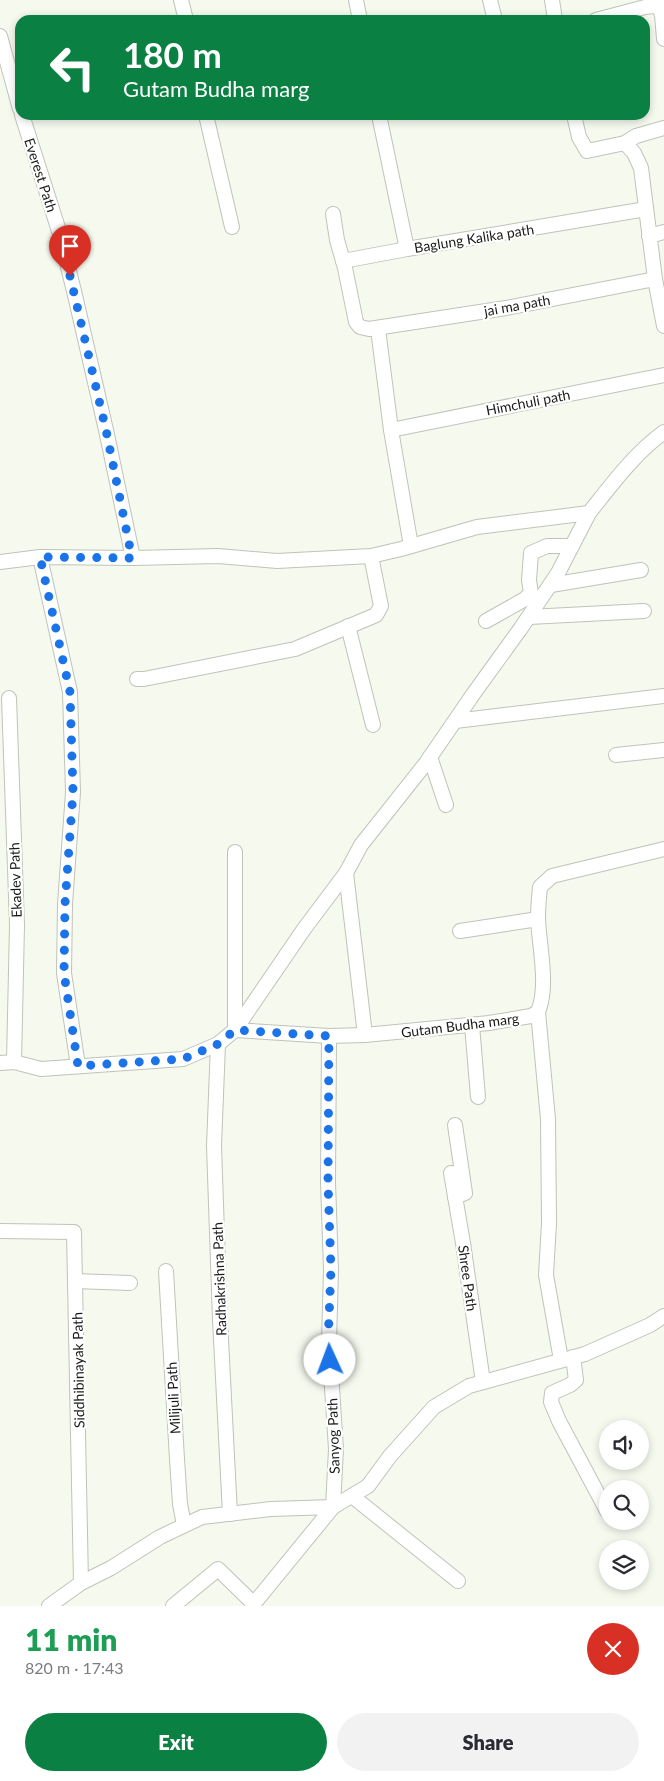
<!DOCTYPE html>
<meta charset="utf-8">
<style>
body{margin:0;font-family:Lato,sans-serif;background:#f2f2f3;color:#2b2b33;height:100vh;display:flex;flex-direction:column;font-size:19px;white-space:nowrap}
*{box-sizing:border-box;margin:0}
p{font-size:16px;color:#7c7c81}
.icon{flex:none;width:28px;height:28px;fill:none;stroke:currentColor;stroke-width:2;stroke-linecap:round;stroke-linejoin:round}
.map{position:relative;height:1606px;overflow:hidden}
.details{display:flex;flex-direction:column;background:#fff;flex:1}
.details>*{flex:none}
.banner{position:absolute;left:15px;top:15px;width:635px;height:105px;border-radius:15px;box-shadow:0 2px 8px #0003;background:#0b8043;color:#fff;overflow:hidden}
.controls{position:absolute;left:599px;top:1420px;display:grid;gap:10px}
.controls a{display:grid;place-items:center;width:50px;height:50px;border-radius:50%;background:#fff;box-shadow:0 2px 8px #0003;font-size:25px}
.pin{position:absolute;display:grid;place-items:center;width:42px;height:42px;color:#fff;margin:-51px -21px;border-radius:50% 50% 50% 0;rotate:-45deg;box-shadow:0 0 5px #0007}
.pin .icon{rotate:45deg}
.me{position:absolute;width:55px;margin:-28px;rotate:358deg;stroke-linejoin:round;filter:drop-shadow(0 0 4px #0008)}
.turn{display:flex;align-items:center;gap:18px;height:105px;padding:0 25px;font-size:22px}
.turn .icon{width:65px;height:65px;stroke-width:2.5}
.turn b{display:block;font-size:35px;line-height:42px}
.round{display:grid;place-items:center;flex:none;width:52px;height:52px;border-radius:26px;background:#f2f2f3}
.headline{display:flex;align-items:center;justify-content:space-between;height:85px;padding:0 25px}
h1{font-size:30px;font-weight:800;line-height:38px;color:#1e9e55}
.action{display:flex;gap:10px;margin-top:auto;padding:10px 25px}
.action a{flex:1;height:58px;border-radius:30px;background:#0b8043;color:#fff;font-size:20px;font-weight:800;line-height:58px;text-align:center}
.action a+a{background:#f2f2f3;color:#2b2b33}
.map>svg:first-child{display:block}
</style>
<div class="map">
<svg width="664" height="1606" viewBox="0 0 664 1606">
<rect width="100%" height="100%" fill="#f5f9ee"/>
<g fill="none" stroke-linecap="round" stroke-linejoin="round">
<defs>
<g id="street">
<polyline points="181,0 186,20"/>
<polyline points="356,0 360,20"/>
<polyline points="490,0 495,20"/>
<polyline points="552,0 555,20"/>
<polyline points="659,6 662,15 664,39"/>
<polyline points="596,20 645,7 664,5"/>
<polyline points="0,36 20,109"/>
<polyline points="22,115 59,231 74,291 106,430 133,558"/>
<polyline points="206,115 232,227"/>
<polyline points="379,115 407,249 646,209"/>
<polyline points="574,115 579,137 587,151 625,143 634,153 641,168 655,279 664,326"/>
<polyline points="625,143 636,136 664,128"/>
<polyline points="333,214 337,240 345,268 356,322 360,327 369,329 506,308 655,279"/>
<polyline points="649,236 664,232"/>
<polyline points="343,261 407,249"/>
<polyline points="378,329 391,430 411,546"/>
<polyline points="391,430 664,375"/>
<polyline points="40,557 70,692 73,792 65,904 64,973 78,1066"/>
<path d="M0,562L40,557L133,558L218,556L277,561L371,556L401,549L477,527L589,513C612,484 634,454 664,432"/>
<polyline points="551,585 641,570"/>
<polyline points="529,617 644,611"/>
<polyline points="486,621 525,599 531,593 529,580 531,553 547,546 572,546"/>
<polyline points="348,626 373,725"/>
<polyline points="137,679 144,679 295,649 376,615 381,606 371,556"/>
<polyline points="9,698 17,925 14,1062"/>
<polyline points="455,721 664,696"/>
<polyline points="616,755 664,750"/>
<polyline points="430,757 446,805"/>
<polyline points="346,873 365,1035"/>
<polyline points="460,931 538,919"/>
<polyline points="538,1012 548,1119 549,1223 546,1275 561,1360"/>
<polyline points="472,1025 478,1097"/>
<polyline points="235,1030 304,929 346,873 361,845 426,763 474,693 521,628 558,573 589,513"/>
<polyline points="235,1030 235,852"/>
<polyline points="218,1044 214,1146 220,1320 230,1514"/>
<path d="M0,1063L14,1062L41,1069L183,1059L218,1044L235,1030L329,1036L365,1035L489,1023L531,1016L538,1012C549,985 539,947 538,918C538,908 539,897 540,887L552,876L664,849"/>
<polyline points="451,1173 463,1243 483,1382"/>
<polyline points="455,1197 465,1193 455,1125"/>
<polyline points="0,1231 74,1232 81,1583"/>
<polyline points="166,1271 177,1459 180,1504 184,1525"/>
<polyline points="75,1281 130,1283"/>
<polyline points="573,1357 576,1380 570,1385 552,1393 551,1402 559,1421 607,1511"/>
<polyline points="352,1496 458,1581"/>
<polyline points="49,1606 81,1583 111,1568 160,1537 202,1517 271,1509 333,1507 336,1449 329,1342 331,1270 328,1182 329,1036"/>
<polyline points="173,1606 218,1569 254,1604"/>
<polyline points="252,1606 333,1507 368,1486 390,1456 434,1407 469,1386 585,1354 650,1325 664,1316"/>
</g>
</defs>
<!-- street casing -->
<use href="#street" stroke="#bfc3b9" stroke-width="16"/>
<!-- street -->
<use href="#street" stroke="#fff" stroke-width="14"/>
</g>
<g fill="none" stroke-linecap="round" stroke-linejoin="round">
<!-- route -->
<polyline stroke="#1a73e8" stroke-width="9" stroke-dasharray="0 16.2" points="70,276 106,430 132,558 40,557 70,692 73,792 65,904 64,973 78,1066 183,1059 218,1044 235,1030 329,1036 328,1182 331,1270 328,1342 330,1360"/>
</g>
<g text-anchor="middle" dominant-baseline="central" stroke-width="4.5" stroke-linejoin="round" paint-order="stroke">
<!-- street labels -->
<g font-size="14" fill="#1a1b17" stroke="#fff">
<text transform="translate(41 175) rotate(72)">Everest Path</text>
<text transform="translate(474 238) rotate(-9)">Baglung Kalika path</text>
<text transform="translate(517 305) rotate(-10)">jai ma path</text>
<text transform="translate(528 402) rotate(-11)">Himchuli path</text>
<text transform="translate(15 880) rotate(-92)">Ekadev Path</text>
<text transform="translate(460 1025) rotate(-7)">Gutam Budha marg</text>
<text transform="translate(468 1278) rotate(82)">Shree Path</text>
<text transform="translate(219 1279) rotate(-92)">Radhakrishna Path</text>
<text transform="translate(78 1370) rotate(-91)">Siddhibinayak Path</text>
<text transform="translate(173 1398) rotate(-93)">Milijuli Path</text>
<text transform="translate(333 1436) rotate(-92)">Sanyog Path</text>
</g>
</g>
</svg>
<div class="controls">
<a><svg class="icon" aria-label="sound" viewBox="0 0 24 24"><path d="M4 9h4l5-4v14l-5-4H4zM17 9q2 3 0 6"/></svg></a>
<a><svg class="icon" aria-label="search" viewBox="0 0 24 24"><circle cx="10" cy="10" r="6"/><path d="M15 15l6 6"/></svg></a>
<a><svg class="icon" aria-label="layers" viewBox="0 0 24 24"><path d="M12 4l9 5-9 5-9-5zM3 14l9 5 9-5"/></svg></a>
</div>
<div class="pin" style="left:70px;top:276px;background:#d93025"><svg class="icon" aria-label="arrive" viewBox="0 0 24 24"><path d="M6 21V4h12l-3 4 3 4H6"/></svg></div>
<svg class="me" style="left:330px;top:1360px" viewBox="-20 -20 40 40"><circle r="19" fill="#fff"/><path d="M0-13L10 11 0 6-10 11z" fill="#1a73e8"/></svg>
<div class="banner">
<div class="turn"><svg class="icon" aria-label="left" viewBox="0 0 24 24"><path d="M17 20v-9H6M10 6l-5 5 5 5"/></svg><div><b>180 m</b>Gutam Budha marg</div></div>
</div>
</div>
<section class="details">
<div class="headline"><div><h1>11 min</h1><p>820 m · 17:43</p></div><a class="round" style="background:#d93025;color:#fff"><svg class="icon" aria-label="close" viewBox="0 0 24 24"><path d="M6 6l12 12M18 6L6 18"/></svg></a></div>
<div class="action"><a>Exit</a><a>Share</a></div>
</section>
